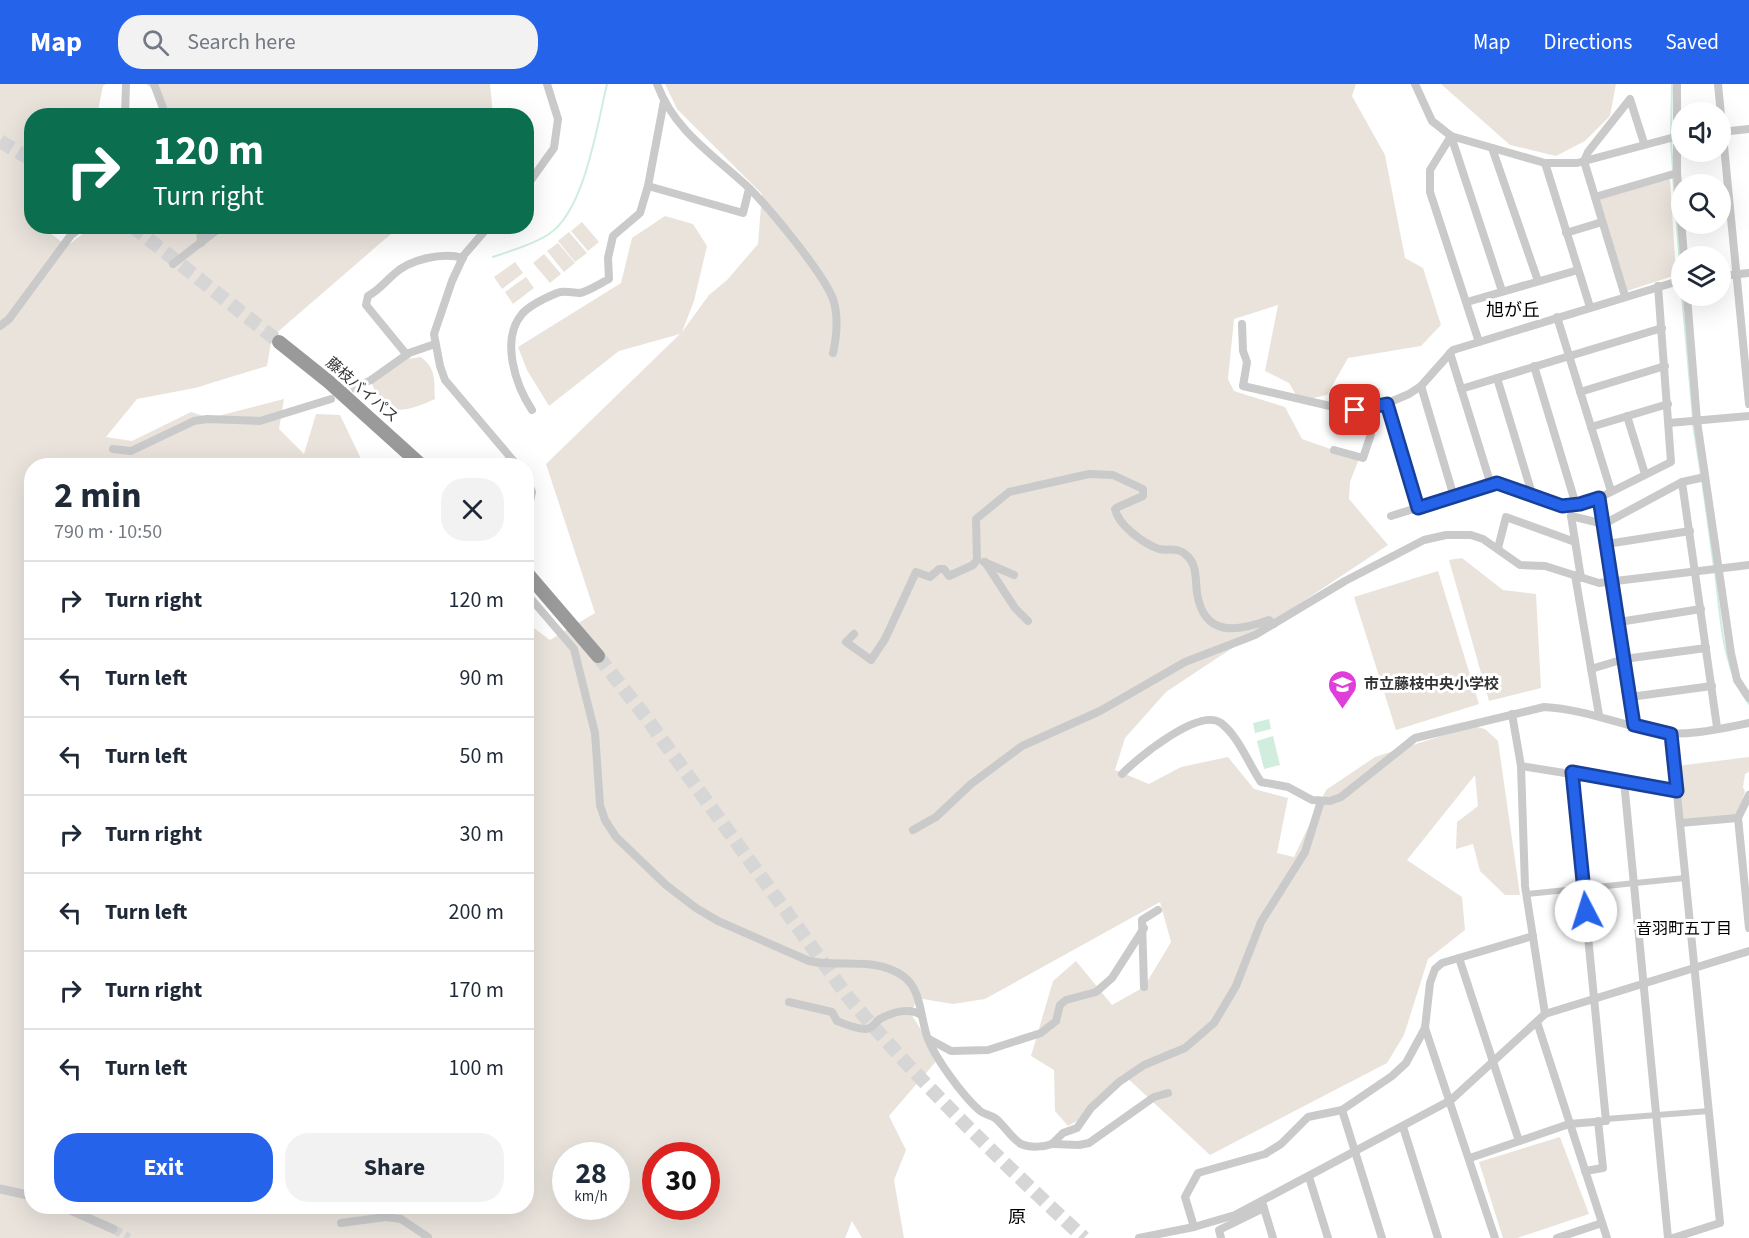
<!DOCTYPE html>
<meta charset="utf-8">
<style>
body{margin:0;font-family:"Source Sans 3","Noto Sans JP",sans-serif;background:#f2f2f3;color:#1f2937;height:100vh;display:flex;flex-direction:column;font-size:22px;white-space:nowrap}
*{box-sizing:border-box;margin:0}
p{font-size:20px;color:#747a83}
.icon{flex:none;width:33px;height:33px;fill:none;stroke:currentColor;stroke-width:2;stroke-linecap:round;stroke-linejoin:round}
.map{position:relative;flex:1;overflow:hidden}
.side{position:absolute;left:24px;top:374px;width:510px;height:756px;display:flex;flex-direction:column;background:#fff;border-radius:24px;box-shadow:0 6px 24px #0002}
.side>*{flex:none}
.guide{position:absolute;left:24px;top:24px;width:510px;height:126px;border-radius:24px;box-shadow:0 6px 24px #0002;background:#0b6e4f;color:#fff;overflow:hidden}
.fabs{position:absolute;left:1671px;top:18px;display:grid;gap:12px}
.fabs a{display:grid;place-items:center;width:60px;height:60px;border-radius:50%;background:#fff;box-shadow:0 6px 24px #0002;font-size:30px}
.speed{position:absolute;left:552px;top:1058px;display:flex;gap:12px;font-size:30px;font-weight:700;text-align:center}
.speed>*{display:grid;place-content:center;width:78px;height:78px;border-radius:50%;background:#fff;box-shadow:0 6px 24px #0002;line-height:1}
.speed small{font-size:15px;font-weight:400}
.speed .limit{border:9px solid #d22;background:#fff;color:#111}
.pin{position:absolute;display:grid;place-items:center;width:51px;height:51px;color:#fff;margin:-26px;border-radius:12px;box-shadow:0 3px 9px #0006}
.me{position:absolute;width:66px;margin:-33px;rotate:355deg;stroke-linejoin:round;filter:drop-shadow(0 0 4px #0008)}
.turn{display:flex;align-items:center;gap:21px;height:126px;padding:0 30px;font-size:27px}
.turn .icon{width:78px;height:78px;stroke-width:2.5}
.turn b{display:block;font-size:42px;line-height:51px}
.round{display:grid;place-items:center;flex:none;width:63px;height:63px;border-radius:24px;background:#f2f2f3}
.head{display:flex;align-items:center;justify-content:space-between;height:102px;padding:0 30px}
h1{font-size:36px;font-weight:700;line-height:45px}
.action{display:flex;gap:12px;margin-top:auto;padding:12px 30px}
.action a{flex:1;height:69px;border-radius:24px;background:#2563eb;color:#fff;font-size:24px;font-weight:700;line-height:69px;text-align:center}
.action a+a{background:#f2f2f3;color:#1f2937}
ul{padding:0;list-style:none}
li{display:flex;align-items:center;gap:18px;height:78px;padding:0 30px;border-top:2px solid #e0e1e3}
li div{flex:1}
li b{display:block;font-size:22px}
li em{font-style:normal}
header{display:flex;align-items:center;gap:36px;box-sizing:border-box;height:84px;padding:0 30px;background:#2563eb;color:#fff}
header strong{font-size:28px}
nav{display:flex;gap:33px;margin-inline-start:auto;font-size:21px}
.search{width:420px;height:54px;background:#f2f2f3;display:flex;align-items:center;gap:15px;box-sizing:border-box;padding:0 21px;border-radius:24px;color:#747a83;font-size:22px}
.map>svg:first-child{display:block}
</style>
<header>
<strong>Map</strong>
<div class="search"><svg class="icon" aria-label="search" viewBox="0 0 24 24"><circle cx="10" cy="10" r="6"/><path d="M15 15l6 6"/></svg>Search here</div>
<nav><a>Map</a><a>Directions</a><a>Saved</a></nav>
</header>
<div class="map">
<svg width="1749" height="1154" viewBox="0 0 1749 1154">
<rect width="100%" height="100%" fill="#fff"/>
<!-- green -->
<g fill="#e9e3dc" fill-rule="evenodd">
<path d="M0,0H106L103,2L97,31L32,32V142L42,143L67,162L92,143H399L273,252L258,242L272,253L267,282L195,304L137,315L106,353L132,357L191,328L210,334L284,315L279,345L304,370L316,330L340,331L364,381H32V1122H526L527,539L550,556L595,529L546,380L680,250L619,267L549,322L527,286L518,263L621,199L632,154L665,132L693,140L707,162L694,217L682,248L709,211L727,196L758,160L762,110L677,25L665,0H1356L1352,12L1385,71L1405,174L1423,184L1441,241L1421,262L1348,274L1327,311L1313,314L1296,311L1289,299L1265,287L1278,221L1234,235L1228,295L1234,307L1285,323L1302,355L1359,375L1350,398L1349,415L1388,461L1166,608L1125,654L1115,686L1149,700L1181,683L1228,673L1254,705L1288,714L1277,769L1294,773L1326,706L1375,673L1473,642L1485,645L1498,657L1520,811H1505L1480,787L1473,760L1456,765L1457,738L1478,722L1475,691L1407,776L1462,813L1465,846L1428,875L1404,951L1387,979L1210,1071L1125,992L1082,1034L1068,1042L1055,1027L1054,986L1031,972L1053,897L1076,877L1112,921L1144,903L1171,858L1160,818L985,915L953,920L917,914L911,930L939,974L889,1032L906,1066L894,1096L904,1154H862L852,1137L845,1154H0ZM566,1071H616V1122H566ZM656,1071H706V1122H656Z"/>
<polygon points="146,0 490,0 493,31 169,31 163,14"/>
<polygon points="1441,0 1616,0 1610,32 1585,57 1556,72 1510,61"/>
<polygon points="1670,95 1676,191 1627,207 1598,115"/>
<polygon points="582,138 599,158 588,167 571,147"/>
<polygon points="569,148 587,169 575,178 558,157"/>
<polygon points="558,159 575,179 564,188 547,167"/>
<polygon points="544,170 561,190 550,199 533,179"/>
<polygon points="515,178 523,189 502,205 494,193"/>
<polygon points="526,193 534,204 513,220 505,208"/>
<path d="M420,273C437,283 434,299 435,315C402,330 382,334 371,296C384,277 399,277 420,273Z"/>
<polygon points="1462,474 1503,506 1536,510 1541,604 1489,617 1449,476"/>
<polygon points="1438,487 1479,620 1396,646 1354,513"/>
<polygon points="1749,673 1749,688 1745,690 1743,703 1745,708 1737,731 1682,735 1677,682"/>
<polygon points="1560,1053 1589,1130 1517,1154 1503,1154 1479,1078"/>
</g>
<!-- water -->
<g fill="#d0edde">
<polygon points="1269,635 1271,645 1255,649 1253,639"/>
<polygon points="1273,652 1280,681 1264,685 1257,657"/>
</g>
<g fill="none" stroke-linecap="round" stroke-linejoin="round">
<!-- stream -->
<g stroke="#d0edde" stroke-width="2">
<polyline points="1671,51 1672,0"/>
<polyline points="1671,57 1673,87"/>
<polyline points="1673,93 1682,204"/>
<path d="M493,173C512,166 533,161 549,150C585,126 597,41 607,0"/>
<polyline points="1682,212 1693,334"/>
<polyline points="1693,340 1701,391"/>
<polyline points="1702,396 1714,483"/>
<path d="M1715,488C1721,533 1721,583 1749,620"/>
</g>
<!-- minor-tunnel -->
<polyline stroke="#d6d6d6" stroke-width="8" stroke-dasharray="8 4" stroke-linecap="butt" points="340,310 371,296"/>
<!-- tertiary-tunnel -->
<polyline stroke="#d6d6d6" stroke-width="9" stroke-dasharray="9 4.5" stroke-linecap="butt" points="113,1145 129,1154"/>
<!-- motorway-tunnel -->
<g stroke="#d6d6d6" stroke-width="14" stroke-dasharray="14 7" stroke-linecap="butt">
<polyline points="0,57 32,76"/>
<polyline points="132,142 279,258"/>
<path d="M598,572L648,636L848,913C921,1000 1001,1077 1084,1154"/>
</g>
<!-- pedestrian -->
<g stroke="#cacaca" stroke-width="6">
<polyline points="1527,810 1685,794"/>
<polyline points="1606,1035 1709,1027"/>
</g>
<!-- minor -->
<g stroke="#cacaca" stroke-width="8">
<polyline points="154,0 166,32"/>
<path d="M657,0C674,47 715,72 750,105C771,126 823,189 833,215C839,233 837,251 833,269"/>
<polyline points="1415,0 1432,37 1451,52 1545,79 1577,79 1682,51"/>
<polyline points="1677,0 1677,89 1684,172"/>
<polyline points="1718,0 1749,320"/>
<polyline points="125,32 126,0"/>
<polyline points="1720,48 1749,45"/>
<polyline points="1451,52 1430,86 1430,108 1479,258"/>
<polyline points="1451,52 1502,207"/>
<polyline points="1492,64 1538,197"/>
<polyline points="1545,79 1590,223"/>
<polyline points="648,102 743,129 749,105"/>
<polyline points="526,103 554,64 558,35 547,0"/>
<polyline points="1595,113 1677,89"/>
<polyline points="200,142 201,159"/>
<polyline points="489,142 464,171 452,197 434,250 440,282 445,296 517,381"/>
<polyline points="1566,149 1602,138"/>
<polyline points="173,180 222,142"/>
<polyline points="1720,192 1749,189"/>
<polyline points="1625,212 1584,77 1588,68 1630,15 1644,59"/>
<polyline points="1687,212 1697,337 1731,569 1737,596 1749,614"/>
<polyline points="1467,218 1578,186"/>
<polyline points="1557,233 1611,407"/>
<polyline points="1242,240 1243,267 1247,278 1243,302 1343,325 1383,321 1409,310 1421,302 1453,266 1682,196"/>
<polyline points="0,242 9,235 71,151 83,142"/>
<polyline points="1450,269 1491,401"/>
<path d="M407,271L366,221L368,212C379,206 384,199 393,191C409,175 443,168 463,174"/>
<polyline points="1534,282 1576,421"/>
<polyline points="1497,294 1533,413"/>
<polyline points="371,296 409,269 435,260"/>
<polyline points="1421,302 1454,413"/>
<polyline points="1461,305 1662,244"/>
<polyline points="1580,308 1665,282"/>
<polyline points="1387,320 1418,424"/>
<path d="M532,326C516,302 500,256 522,230C530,221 545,214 557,209C565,206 572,209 580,209C589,207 601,199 609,195L608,174L613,152L640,129L648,102L664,17"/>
<polyline points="1627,332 1645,390"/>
<polyline points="1669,339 1749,332"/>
<polyline points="1591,343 1668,320"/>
<polyline points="113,365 131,367 194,337 207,335 260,337 331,315"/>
<polyline points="1334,366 1363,374 1371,350 1362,325"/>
<polyline points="526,393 532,408 529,422"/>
<polyline points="1682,398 1717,643"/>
<polyline points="1599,414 1634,641"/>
<polyline points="1391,432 1497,399 1561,421 1580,420 1599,414 1671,378 1658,202"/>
<polyline points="1607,460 1690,447"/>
<polyline points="1498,464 1506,433 1575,458"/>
<polyline points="984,478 1014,491"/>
<polyline points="985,478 1015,524 1028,537"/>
<polyline points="1575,491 1599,631"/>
<polyline points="1581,494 1571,432 1604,440 1682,398 1705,393"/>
<path d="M526,509L574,565L595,649L600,721L605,736L616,753L666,801L696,824L718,837L809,877C839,884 874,872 903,892C922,905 920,935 928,955C936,975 962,1011 979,1026C983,1030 990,1031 995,1034C1004,1041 1011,1054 1021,1060C1030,1064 1044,1063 1052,1060L1063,1049L1077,1044L1091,1024L1119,998L1144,981L1185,964L1214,939L1236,902L1261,838L1305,768L1321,717"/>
<polyline points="1619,538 1701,525"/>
<path d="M854,550L846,558L871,576L885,555L916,488L930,493L939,485H944L949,492L973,481L977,476L976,435L1009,408L1089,390L1113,391L1143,405V412L1118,423L1115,425C1118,441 1144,460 1159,465C1168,467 1177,463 1185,470C1198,480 1195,495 1197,509C1204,553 1236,548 1269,536L1274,540"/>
<polyline points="1591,585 1624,575 1706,564"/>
<polyline points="1630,613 1712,602"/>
<polyline points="1512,630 1521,682 1525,802 1545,930"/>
<polyline points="1671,650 1720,1139 1673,1154"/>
<polyline points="1521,682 1677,707"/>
<path d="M1122,690C1138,674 1199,623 1221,639C1239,653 1248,679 1261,698L1288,703L1312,716L1330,717L1341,713L1415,654L1544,623C1582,625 1616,639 1652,647C1681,654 1720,645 1749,639"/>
<polyline points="1624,697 1668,1154"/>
<polyline points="1749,711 1738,734 1749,844"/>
<polyline points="1680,739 1738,734"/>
<polyline points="913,746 936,733 971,700 1022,662 1100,627 1185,578 1255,551 1345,497 1424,456 1446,451 1471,451 1483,455 1520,481 1545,482 1599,499 1749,481"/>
<polyline points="1459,874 1519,1057"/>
<polyline points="1144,903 1142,836 1158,826"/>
<path d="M789,918L832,928L837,937C845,940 856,945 865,945C873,945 875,938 880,935C892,928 910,923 921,931"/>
<polyline points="1537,938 1607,1154"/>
<polyline points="1425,944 1495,1154"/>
<polyline points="929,955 951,967 988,966 1041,949 1056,937 1060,921 1066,916 1096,908 1112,894 1144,844"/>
<polyline points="1342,1026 1382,1154"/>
<polyline points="1403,1043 1438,1154"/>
<polyline points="1052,1060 1079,1061 1089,1059 1154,1013 1168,1009"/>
<polyline points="1470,1074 1569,1040 1606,1037 1572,688"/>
<polyline points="1585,1087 1603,1084 1598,1037"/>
<polyline points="1309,1093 1328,1154"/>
<polyline points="1263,1121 1273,1154"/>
<polyline points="341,1139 386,1133 401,1135 428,1153"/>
<polyline points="1194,1143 1185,1113 1198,1089 1265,1070 1281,1060 1308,1033 1342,1026 1392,992 1406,979 1425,944 1430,899 1435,885 1442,879 1533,852"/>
<polyline points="1139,1154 1194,1143 1235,1131 1451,1016 1545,930 1749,867"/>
<polyline points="1221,1154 1219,1146 1264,1124"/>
<polyline points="1557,1154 1602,1139"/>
</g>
<!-- tertiary -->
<g stroke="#cacaca" stroke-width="9">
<polyline points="0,1105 32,1112"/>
<polyline points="61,1122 113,1145"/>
</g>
<!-- motorway -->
<g stroke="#9a9a9a" stroke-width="14">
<polyline points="279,258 329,298 421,381"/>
<polyline points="526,488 598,572"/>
</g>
</g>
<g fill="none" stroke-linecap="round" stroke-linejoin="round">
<defs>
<polyline id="route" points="1355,326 1387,320 1418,424 1497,399 1562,422 1580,420 1599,414 1634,641 1671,650 1677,707 1572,688 1586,827"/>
</defs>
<!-- route casing -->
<use href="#route" stroke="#184099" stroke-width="15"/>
<!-- route -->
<use href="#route" stroke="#2563eb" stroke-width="10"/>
</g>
<!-- icons -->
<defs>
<symbol id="school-pin" viewBox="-11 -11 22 30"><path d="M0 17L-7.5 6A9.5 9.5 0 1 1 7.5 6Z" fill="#e03edb" stroke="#fff"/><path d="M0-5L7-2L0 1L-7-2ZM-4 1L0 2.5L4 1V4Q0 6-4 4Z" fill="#fff"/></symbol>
</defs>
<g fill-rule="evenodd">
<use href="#school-pin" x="1326" y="584" width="33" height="45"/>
</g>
<g text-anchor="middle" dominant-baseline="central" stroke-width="6" stroke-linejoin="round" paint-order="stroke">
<!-- street labels -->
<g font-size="15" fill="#333" stroke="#fff">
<text transform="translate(362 306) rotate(41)">藤枝バイパス</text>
</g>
<!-- poi labels -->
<g font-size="15" font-weight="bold" fill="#333" stroke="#fff" text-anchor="start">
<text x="1364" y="600">市立藤枝中央小学校</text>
</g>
<!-- neighbourhood labels -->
<g font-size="16" fill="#000" stroke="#fff">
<text x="1684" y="845">音羽町五丁目</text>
</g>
<!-- quarter labels -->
<g font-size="18" fill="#000" stroke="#fff">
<text x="1513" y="226">旭が丘</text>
<text x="1017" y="1133">原</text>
</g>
</g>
</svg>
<div class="fabs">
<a><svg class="icon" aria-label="sound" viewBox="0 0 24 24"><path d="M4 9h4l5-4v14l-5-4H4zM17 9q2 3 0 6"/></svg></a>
<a><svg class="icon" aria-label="search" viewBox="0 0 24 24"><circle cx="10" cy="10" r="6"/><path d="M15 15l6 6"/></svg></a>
<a><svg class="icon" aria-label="layers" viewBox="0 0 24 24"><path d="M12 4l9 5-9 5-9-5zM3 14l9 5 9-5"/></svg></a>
</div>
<div class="speed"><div>28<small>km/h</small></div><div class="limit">30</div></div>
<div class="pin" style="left:1355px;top:326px;background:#d93025"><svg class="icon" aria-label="arrive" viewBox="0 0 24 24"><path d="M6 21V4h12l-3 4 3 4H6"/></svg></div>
<svg class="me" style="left:1586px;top:827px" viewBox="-20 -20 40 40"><circle r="19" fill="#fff"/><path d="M0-13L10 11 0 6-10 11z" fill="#2563eb"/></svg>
<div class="guide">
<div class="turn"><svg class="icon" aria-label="right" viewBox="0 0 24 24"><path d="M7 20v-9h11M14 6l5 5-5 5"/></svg><div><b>120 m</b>Turn right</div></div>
</div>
<section class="side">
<div class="head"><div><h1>2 min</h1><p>790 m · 10:50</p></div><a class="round"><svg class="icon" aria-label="close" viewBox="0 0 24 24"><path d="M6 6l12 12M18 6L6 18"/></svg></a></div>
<ul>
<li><svg class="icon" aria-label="right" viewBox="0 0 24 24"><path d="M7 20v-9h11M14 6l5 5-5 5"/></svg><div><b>Turn right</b></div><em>120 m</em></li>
<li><svg class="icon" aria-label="left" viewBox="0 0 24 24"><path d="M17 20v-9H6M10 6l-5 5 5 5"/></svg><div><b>Turn left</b></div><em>90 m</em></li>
<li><svg class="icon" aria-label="left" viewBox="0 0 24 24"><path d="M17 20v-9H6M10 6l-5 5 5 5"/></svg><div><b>Turn left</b></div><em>50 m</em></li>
<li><svg class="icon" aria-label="right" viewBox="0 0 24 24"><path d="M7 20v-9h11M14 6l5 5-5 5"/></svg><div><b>Turn right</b></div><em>30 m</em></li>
<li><svg class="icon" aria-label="left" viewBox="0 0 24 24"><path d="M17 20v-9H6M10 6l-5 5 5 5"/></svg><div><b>Turn left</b></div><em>200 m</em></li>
<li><svg class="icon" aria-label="right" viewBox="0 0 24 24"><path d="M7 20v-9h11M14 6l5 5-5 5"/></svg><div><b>Turn right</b></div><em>170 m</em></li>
<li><svg class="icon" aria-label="left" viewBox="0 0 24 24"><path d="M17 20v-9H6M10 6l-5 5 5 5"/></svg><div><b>Turn left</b></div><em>100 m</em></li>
</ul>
<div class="action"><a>Exit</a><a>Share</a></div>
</section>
</div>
